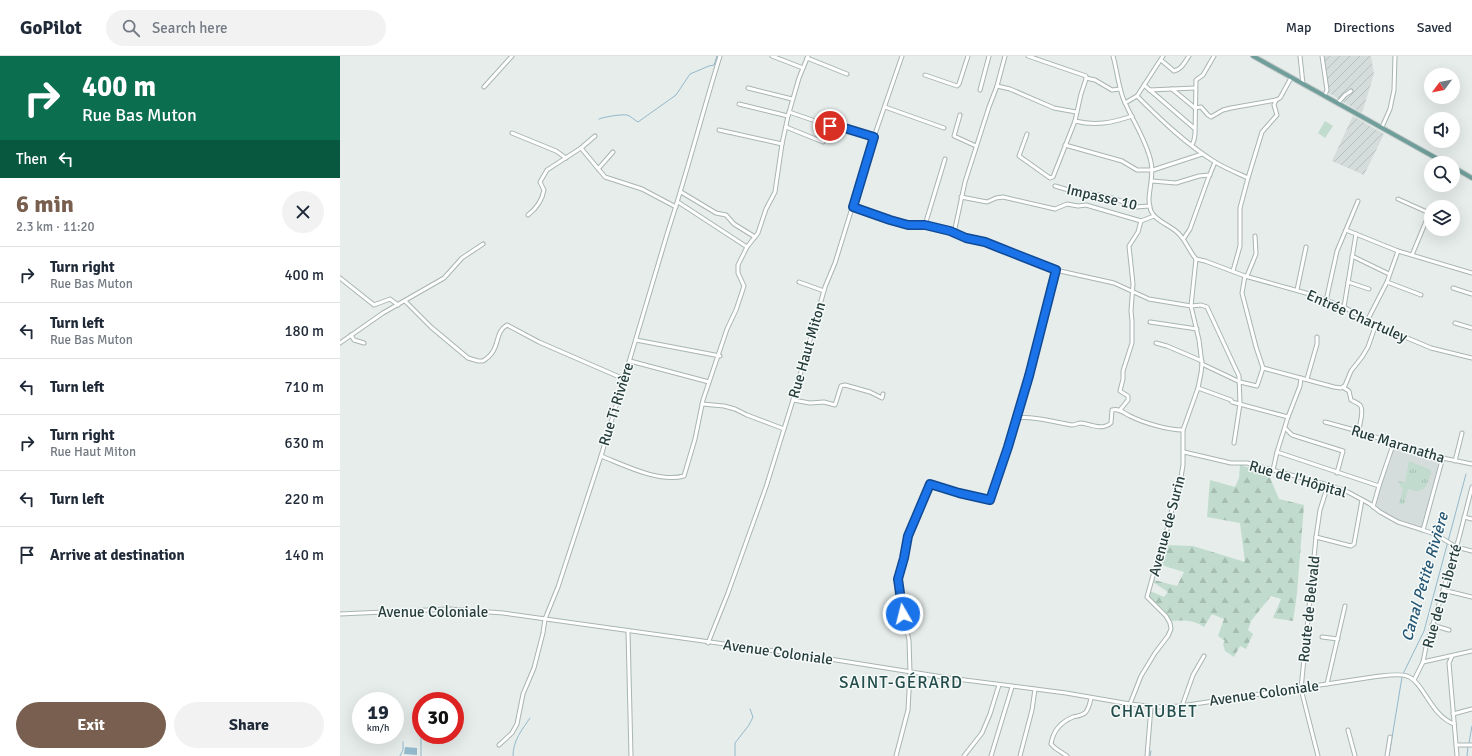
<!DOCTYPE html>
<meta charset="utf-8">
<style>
body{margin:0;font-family:Signika,sans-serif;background:#f2f2f3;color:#1f2937;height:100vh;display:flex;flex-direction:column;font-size:15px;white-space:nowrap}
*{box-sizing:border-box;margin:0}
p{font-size:13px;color:#747a83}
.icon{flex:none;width:22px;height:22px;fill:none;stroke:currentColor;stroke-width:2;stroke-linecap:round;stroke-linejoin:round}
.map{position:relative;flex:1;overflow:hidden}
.panel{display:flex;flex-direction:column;background:#fff;width:340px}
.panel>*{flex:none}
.top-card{background:#0b6e4f;color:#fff;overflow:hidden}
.needle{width:26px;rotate:238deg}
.buttons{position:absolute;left:1084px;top:12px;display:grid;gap:8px}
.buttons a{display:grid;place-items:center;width:36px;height:36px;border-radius:50%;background:#fff;box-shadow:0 4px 16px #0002;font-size:20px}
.speed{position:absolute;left:12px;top:636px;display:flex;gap:8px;font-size:20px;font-weight:700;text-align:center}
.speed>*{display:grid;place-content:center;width:52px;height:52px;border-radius:50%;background:#fff;box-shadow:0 4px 16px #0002;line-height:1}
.speed small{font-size:10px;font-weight:400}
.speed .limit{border:6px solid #d22;background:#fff;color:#111}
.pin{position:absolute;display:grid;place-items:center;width:34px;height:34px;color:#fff;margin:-17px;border:2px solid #fff;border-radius:50%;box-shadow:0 1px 4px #0007}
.me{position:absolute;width:44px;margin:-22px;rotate:352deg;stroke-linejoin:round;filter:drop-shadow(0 0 3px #0008)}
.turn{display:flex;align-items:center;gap:14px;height:84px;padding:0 16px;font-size:18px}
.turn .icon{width:52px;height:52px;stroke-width:2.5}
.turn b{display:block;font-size:28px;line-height:34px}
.then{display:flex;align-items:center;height:38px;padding:0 16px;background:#0003;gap:8px;font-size:15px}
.round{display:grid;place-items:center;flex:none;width:42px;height:42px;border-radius:21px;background:#f2f2f3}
.overview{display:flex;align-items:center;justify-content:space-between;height:68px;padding:0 16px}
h1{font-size:24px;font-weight:700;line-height:30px;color:#785f4f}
.action{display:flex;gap:8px;margin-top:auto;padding:8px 16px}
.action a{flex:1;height:46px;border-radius:24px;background:#785f4f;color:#fff;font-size:16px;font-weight:700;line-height:46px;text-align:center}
.action a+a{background:#f2f2f3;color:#1f2937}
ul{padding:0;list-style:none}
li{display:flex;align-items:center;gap:12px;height:56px;padding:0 16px;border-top:1px solid #e0e1e3}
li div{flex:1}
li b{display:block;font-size:15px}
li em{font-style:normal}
header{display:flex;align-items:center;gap:24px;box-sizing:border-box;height:56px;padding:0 20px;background:#fff;border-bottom:1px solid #e0e1e3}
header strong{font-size:19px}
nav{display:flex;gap:22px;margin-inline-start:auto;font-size:14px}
.search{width:280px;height:36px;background:#f2f2f3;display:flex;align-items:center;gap:10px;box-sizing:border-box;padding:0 14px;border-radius:22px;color:#747a83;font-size:15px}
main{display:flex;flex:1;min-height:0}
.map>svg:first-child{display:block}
</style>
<header>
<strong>GoPilot</strong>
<div class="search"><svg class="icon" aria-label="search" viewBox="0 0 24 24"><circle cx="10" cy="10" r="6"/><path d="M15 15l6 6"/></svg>Search here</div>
<nav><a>Map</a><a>Directions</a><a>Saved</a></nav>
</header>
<main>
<section class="panel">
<div class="top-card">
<div class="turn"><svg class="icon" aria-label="right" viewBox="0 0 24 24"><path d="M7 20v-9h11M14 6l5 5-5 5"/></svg><div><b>400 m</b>Rue Bas Muton</div></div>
<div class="then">Then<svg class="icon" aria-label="left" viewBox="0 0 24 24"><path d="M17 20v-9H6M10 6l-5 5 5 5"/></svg></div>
</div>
<div class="overview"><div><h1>6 min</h1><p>2.3 km · 11:20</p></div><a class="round"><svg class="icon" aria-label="close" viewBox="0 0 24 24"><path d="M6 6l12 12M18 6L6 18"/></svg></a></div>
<ul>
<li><svg class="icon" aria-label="right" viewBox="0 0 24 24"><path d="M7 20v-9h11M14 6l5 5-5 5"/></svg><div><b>Turn right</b><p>Rue Bas Muton</p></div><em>400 m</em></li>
<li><svg class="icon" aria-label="left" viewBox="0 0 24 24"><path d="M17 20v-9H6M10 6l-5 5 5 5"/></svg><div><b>Turn left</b><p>Rue Bas Muton</p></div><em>180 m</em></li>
<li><svg class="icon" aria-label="left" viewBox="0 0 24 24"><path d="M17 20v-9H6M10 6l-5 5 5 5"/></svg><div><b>Turn left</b></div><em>710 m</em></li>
<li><svg class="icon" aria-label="right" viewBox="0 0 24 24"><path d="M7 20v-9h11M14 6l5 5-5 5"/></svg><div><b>Turn right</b><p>Rue Haut Miton</p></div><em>630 m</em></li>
<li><svg class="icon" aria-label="left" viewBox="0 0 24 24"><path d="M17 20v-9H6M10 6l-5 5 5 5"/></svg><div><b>Turn left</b></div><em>220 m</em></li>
<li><svg class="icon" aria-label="arrive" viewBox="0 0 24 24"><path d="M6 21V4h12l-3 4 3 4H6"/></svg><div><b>Arrive at destination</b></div><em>140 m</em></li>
</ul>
<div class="action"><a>Exit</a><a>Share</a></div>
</section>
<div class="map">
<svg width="1132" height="700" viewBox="0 0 1132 700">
<defs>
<pattern id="industrial-furrows" width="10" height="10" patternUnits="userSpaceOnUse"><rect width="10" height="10" fill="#d4dddb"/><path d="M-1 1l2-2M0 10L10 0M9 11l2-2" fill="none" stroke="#b6bfbd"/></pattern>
<pattern id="forest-firs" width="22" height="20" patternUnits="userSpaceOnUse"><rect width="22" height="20" fill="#c1dcce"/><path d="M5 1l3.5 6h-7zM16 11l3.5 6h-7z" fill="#a6beb2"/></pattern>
<pattern id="park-tufts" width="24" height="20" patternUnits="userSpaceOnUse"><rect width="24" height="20" fill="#c1dcce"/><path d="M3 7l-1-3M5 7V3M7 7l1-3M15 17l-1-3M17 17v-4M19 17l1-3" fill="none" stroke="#a6beb2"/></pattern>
</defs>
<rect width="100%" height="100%" fill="#e6edeb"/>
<!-- built -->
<polygon fill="#d4dddb" points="1054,390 1087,401 1101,402 1083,471 1051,461 1037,451 1036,446 1040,431 1050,407"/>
<!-- industrial -->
<g fill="url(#industrial-furrows)">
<polygon points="984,0 1031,0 1034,18 1022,57 989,37"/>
<polygon points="1013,60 1044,78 1024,119 992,105"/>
</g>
<!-- green -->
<polygon fill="#c1dcce" points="985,65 993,70 985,82 978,77"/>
<!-- forest -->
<path fill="url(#forest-firs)" d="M900,408H903V410L928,417L939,443L964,449L957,537L953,565L933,562L941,543L931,540L911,565L908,574L913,578L906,593L900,590L894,601L885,595L883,588L885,585L878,580L884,563L872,558L864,571C854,564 843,564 831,565L823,553L809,541L810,535L824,541L828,536L813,526L814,524L837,530L844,516L821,509L827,489L853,490L905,506L900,467L867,461L870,424L895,431L899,422Z"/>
<!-- park -->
<polygon fill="url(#park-tufts)" points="1069,405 1091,414 1091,418 1085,432 1079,435 1068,433 1064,449 1059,447 1063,434 1058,425 1065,427"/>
<!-- water -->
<polygon fill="#94b8cc" points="65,691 77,692 77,699 64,698"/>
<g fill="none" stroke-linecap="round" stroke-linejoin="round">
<!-- stream -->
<g stroke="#94b8cc" stroke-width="1">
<path d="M259,63C263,61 282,58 287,59C291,60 294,64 298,66L336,39L350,18L369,10L374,9L377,0"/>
<polyline points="1063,618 1084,575 1126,418"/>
<polyline points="1129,687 1132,670"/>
<polyline points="60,700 63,694 63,686"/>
<polyline points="81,700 81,679"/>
<path d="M173,700C173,684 182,674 190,662"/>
<polyline points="395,700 395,687 409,669 413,661 410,653"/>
<polyline points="810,700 811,695"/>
<polyline points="1049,700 1062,621"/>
<polyline points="1127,700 1128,690"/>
</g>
<defs>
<g id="minor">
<polyline points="432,0 463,12"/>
<polyline points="688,0 746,20 746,23 741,38 735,65"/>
<path d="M773,0C777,14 778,28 783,42C792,64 806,83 811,106C815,123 805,141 811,155C816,166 831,169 839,178C846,185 849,195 856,203"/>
<polyline points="960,0 963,28"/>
<polyline points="982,0 987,34 985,39"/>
<polyline points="467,2 507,18"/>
<path d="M821,4L834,15C842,13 844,7 849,0"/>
<polyline points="585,19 617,30 619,28 628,0"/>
<polyline points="746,22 755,24 772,34 780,33"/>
<polyline points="804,29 854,72"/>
<polyline points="657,30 670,33 714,52 736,56"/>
<polyline points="144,31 172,0"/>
<polyline points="408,32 452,43"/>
<polyline points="832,33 855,52 861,51 868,59 871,61 883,54 891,52 936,44 940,42 951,22"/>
<polyline points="640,34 649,0"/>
<polyline points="809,34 855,32"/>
<path d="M797,40C821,64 846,88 875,106C885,112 897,117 908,122"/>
<polyline points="785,47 797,40 823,0"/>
<polyline points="998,47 1005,39 1011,35"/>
<polyline points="399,48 448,60"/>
<polyline points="545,51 604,72"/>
<polyline points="449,56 490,70 498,70 534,81"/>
<polyline points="620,59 614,80 636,90"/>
<polyline points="446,71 483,86"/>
<polyline points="1042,71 1050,53 1054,34 1055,0"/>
<polyline points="379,74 442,88"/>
<polyline points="172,77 216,95 226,102"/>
<path d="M687,78L679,100L710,122L713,121L735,65C755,70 772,67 792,60"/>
<polyline points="725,89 782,105 797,114 813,114 862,98"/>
<polyline points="852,89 854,84 855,78 856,24 863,19 874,0"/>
<polyline points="241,92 265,121 302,133 336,151"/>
<polyline points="258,113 273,96"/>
<polyline points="812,125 836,127 859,120 870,119"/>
<polyline points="715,130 732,135 741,135 776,143 795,151 810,150"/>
<polyline points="341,136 376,157 386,159 394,168 415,181"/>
<polyline points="621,141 647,146 656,142 663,141 715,153 727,148 738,150 746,149 801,165 814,160"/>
<polyline points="1058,143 1087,156 1089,158 1072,199"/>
<polyline points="338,146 407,191"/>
<polyline points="513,151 550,164 568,169 585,169 610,175 626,182 645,186 689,202 720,215 774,227 809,243 851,250 861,249 867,251 899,320 900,348 894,387"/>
<path d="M188,159C197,152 202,145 204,134L200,126L207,114L241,92L255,80"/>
<polyline points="585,169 605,103"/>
<polyline points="1006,174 1058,195 1132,217"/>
<polyline points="614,177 625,126 649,51 657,30 665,0"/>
<polyline points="844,182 850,173 868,123 875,106"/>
<polyline points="1012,200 1049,218"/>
<polyline points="856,203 865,205 905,220 973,239 1004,251 1027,265 1091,292 1132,302"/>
<polyline points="893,215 900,190 900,152 908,122 922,76 937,59 934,49 936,44"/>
<polyline points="907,220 916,198 915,180"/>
<polyline points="0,222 34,249 50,243 58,249"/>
<polyline points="459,226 484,235"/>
<polyline points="1008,226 1029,233"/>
<polyline points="1047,226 1081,239"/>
<polyline points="1113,232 1132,238"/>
<polyline points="957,234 966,191"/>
<path d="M65,245L91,271L128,302L138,305H143C162,294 153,277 167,269L199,286L284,323"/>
<polyline points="986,245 997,195 1018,145"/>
<polyline points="1004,251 1016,178"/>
<polyline points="1027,265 1047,226 1058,195"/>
<polyline points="810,266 857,273"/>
<polyline points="1115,267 1132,272"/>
<polyline points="11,279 14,284 24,287"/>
<polyline points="296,284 380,300"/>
<polyline points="0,287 43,257 104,222 122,202 143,188"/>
<polyline points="816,287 827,290 862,305"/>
<polyline points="290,305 369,326"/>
<polyline points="862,308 900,326 917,330 923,312 916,291 902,237 905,220"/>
<polyline points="923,312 994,331 1001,332 1004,330"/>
<polyline points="961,322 960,330 948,361 937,396 1039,430"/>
<polyline points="967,323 977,288 977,281"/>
<polyline points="858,332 891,344 892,346 948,361"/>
<polyline points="453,344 470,347 484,346 495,349 501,330 505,329 530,336 542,342 543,338"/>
<polyline points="362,348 384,350 395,353 407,359 444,373"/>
<polyline points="780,354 788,344 788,340 780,335 783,323 783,315 792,287 792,265 791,255 793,228 789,190 798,176 801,165"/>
<path d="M676,362C695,360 713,366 732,369C735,369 738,367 741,367C750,368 762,375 771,367L772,354C779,352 784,357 790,360C804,367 828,374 843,374"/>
<polyline points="985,366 1018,375 1047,385 1053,389 1088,399 1132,408"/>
<polyline points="945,372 952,379 1003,395 997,417"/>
<path d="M1018,375C1020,370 1024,353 1020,349C1018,347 1013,345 1011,344L1009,335L1004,332L1011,315L1022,301L1028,291L1036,268"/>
<polyline points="844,396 891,407 907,407 988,429 1008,436 1030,448 1040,456 1058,466 1083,474 1097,479 1116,491 1132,495"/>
<path d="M261,400C284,409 319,427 344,420L355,383L363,344L387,273L396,254L404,230L398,217V209L407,191L418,177L426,153L435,136L442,88L448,60L459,22L468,0"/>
<polyline points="1115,405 1122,377"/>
<polyline points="933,414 937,396"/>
<polyline points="1033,451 1039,430 1053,389"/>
<polyline points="1124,461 1132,463"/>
<polyline points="1083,474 1103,401"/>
<polyline points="976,481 1011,490 1014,488 1022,444"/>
<polyline points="1103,534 1132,541"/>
<path d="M0,558L109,553L163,557L471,600L609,622L726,637L790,648L817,651L841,650L1033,621C1044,620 1057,617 1067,620C1084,626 1090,659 1114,668"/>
<polyline points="1092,569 1109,574"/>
<polyline points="288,575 291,700"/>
<polyline points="982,581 998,583"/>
<polyline points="368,587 388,537 426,431 453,344 485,231 495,207 534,81 562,0"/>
<polyline points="1112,600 1109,607 1117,700"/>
<polyline points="1083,606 1132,595"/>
<polyline points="1074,624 1083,606 1086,591 1119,482 1132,431"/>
<polyline points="987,628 1005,550"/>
<polyline points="790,648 801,620 815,597 828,580 831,573 830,567 826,560 807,541 814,516 820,505 830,460 839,433 843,409 843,374 858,332 861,317 862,308 859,284 851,250 856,203"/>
<polyline points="842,650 853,619 864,600"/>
<polyline points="1113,658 1132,653"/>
<polyline points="1008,674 1015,700"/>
<path d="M159,689L172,677L177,668L183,638L194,612L203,577L205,563L218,531L261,400L328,175C347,117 362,58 380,0"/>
<polyline points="1116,689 1132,689"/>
<polyline points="556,700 568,654 570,616 569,584 563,558 558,523 568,480 590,428 650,444 668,391 692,309 716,214"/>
<polyline points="624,700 642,677 650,658 659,629"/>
<polyline points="651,700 672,631"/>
<polyline points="680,700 692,654 695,633"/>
<path d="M727,700L715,692L711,688C713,675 721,666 733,661C737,660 741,660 745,657C749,653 750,647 751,642"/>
<polyline points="807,700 811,651"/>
<polyline points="978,700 961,633 976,481 980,454 988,429"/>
<polyline points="1047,700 1050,681"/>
</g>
<g id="major">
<polyline points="913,0 1105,107"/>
<polyline points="1113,111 1132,122"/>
</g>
</defs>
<!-- minor casing -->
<use href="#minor" stroke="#a9b5b3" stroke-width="5"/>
<!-- major casing -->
<use href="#major" stroke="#c2c9c8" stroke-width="6"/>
<!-- minor -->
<use href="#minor" stroke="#fff" stroke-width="3"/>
<!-- major -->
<use href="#major" stroke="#6f9e9b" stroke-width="4"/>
</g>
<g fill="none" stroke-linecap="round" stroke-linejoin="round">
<defs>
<polyline id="route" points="490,70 498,70 534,81 513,151 550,164 568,169 585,169 610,175 626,182 645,186 660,192 716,214 689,320 668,391 650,444 619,437 590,428 568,480 564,502 558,523 563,558"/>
</defs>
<!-- route casing -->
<use href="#route" stroke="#114b97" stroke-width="10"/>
<!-- route -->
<use href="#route" stroke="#1a73e8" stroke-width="7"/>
</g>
<g text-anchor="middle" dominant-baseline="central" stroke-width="3" stroke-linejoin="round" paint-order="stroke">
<!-- street labels -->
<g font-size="15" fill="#263e3c" stroke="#f6faf9">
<text transform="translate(762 141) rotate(13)">Impasse 10</text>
<text transform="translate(1017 260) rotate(24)">Entrée Chartuley</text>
<text transform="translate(467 294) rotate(-74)">Rue Haut Miton</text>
<text transform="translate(276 348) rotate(-73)">Rue Ti Rivière</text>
<text transform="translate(1058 388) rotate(17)">Rue Maranatha</text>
<text transform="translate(958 423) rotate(16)">Rue de l'Hôpital</text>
<text transform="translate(827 470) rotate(-75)">Avenue de Surin</text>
<text transform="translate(1102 540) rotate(-74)">Rue de la Liberté</text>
<text transform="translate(969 553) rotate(-84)">Route de Belvald</text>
<text x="93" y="556">Avenue Coloniale</text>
<text transform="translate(438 596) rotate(8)">Avenue Coloniale</text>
<text transform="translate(924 637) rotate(-8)">Avenue Coloniale</text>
</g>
<!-- water labels -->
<g font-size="16" font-style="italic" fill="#265774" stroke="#f6faf9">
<text transform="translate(1085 521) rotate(-74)">Canal Petite Rivière</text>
</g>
<!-- quarter labels -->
<g font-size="17" letter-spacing="1" fill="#244e4c" stroke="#f6faf9">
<text x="561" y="626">SAINT-GÉRARD</text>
<text x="814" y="655">CHATUBET</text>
</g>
</g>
</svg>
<div class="buttons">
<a><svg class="needle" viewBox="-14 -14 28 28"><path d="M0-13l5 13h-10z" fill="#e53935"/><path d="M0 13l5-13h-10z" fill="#747a83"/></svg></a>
<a><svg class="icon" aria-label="sound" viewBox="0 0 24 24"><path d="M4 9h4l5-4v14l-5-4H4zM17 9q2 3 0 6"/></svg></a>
<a><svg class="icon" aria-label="search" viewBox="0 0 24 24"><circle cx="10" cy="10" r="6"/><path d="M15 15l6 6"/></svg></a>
<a><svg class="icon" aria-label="layers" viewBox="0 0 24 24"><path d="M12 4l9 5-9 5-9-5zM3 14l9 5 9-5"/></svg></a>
</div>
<div class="speed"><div>19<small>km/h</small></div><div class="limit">30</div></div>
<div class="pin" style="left:490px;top:70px;background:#d93025"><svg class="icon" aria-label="arrive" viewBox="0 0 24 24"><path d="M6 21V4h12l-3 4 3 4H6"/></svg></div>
<svg class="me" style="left:563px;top:558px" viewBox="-20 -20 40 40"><circle r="17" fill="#1a73e8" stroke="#fff" stroke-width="3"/><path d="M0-11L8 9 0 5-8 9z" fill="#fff"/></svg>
</div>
</main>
